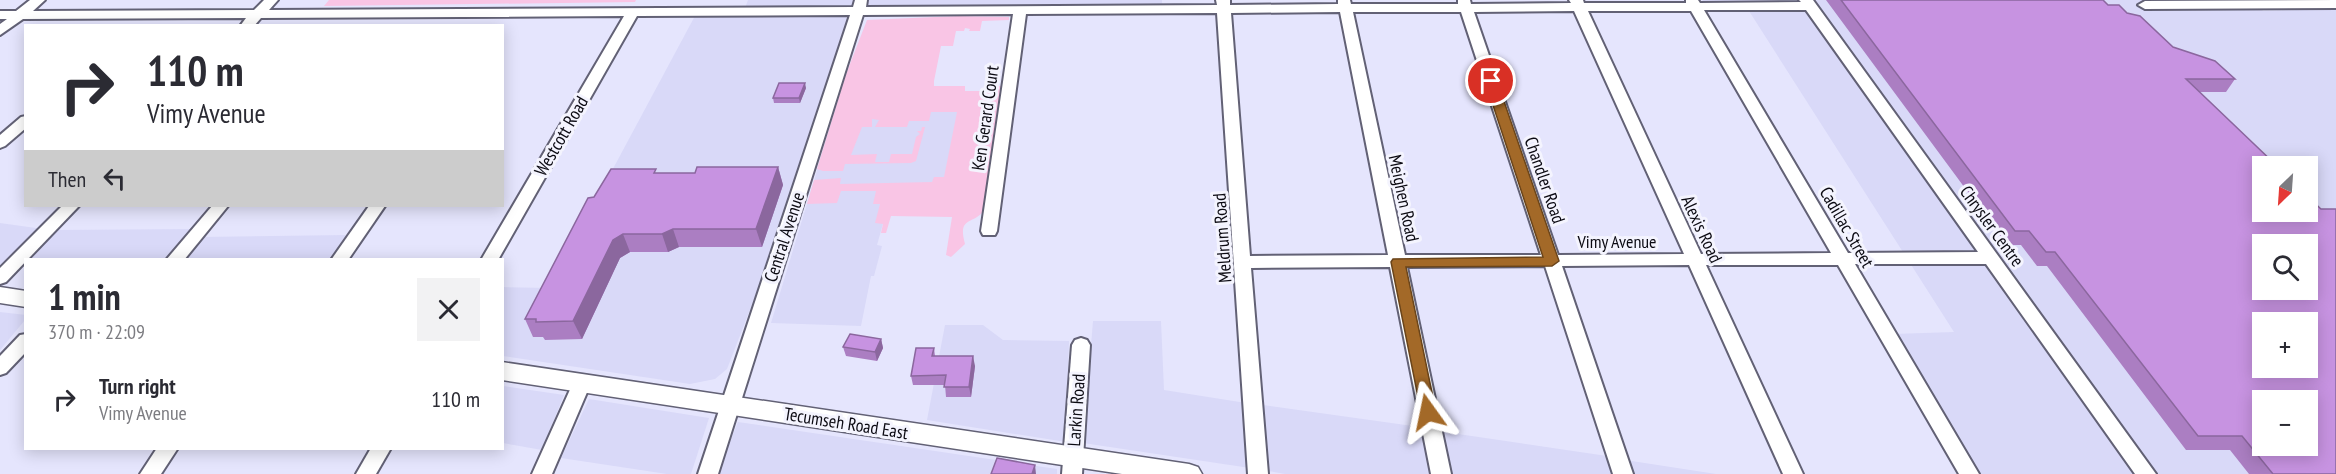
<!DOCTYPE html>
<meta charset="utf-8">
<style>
body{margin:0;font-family:"PT Sans Narrow",sans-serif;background:#f2f2f3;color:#2b2b33;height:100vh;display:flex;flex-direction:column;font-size:22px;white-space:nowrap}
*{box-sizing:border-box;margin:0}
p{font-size:20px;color:#7c7c81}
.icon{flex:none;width:33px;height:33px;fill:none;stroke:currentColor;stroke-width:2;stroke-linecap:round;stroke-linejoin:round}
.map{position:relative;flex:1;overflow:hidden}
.panel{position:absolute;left:24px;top:258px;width:480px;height:192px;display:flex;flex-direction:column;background:#fff;border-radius:0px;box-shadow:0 3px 15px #0003}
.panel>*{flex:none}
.banner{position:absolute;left:24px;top:24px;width:480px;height:183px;border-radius:0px;box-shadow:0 3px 15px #0003;background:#fff;color:#2b2b33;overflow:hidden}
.needle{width:39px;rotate:205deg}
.tools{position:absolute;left:2252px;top:156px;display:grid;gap:12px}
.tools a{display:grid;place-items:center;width:66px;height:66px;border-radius:0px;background:#fff;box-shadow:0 3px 15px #0003;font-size:30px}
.pin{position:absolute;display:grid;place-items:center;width:51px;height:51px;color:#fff;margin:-26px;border:3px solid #fff;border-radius:50%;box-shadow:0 2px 6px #0007}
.me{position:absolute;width:66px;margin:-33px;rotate:348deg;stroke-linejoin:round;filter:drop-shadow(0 0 4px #0008)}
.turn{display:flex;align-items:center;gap:21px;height:126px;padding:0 24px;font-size:27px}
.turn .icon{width:78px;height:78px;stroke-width:2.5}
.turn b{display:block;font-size:42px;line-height:51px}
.then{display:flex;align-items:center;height:57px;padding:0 24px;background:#0003;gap:12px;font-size:22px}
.round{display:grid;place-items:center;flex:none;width:63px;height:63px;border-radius:0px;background:#f2f2f3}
.overview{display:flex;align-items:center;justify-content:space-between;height:102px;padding:0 24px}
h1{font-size:36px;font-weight:600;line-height:45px}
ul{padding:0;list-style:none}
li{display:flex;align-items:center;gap:18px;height:78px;padding:0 24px}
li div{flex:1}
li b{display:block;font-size:22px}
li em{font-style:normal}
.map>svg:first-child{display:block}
</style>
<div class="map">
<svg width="2336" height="474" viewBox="0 0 2336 474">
<rect width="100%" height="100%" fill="#e5e5fd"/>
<!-- built -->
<g fill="#d9d9f8" fill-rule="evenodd">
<polygon points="748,0 854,0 777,240 727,369 715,379 690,384 503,356 502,287 549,288 696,14 743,13"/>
<polygon points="868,0 1162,0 1162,7 873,8 867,5"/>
<path d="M1702,0H2250L2263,11L2336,9V474H1978L1893,334L1954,332L1749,11L1708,10ZM2262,166H2307V212H2262ZM2262,244H2307V290H2262ZM2262,322H2307V368H2262ZM2262,400H2307V446H2262Z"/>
<polygon points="964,110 951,182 894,184 877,245 882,246 874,276 871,276 861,326 771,323 835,111"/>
<polygon points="0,223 43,229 0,271"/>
<polygon points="195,229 169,259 28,260 56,230"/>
<polygon points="346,235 330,259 182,260 200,237"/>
<polygon points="0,312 26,315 25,320 0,350"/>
<polygon points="1093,321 1161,321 1164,390 1246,403 1250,468 1083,443"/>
<polygon points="945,325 983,325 1003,340 1069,341 1066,442 927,420"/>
<polygon points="503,386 564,395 542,450 503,443"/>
<polygon points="589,399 709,418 691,474 667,474 561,458"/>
<polygon points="1263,405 1427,428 1434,474 1285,474 1268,471"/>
<polygon points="738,422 1057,469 1057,474 716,474"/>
<polygon points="1438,431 1607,456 1612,474 1448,474"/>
<polygon points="1625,460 1716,474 1630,474"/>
</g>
<!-- green -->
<g fill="#f9c5e5">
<polygon points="329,0 636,0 635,2 324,6"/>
<path d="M958,16L1009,17V20L982,21L980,31H969L970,29L965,28L964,31H956L953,46H941L934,81V86H965V91H993L995,86H1004L985,209C974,226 957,215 965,244L951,257L946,255L952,217L891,216L886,233H881L883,224L875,223L880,204H873L876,191H841L837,203L807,204L814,180L841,178L840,184L932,182L934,177H944L957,112H931L929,121H909L907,127H875L879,120L872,119V127H862L851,155L877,154L875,162H889L891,154H912L916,137L920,134L917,131H921L922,127H925L916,161L911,163L845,164L843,171H823L817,169L845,77L867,20Z"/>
</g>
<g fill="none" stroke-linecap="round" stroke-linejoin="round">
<defs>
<g id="minor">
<path d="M30,0H45L33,11L254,10L264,0H278L269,10L853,7L855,0H867L866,7L1217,5L1216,0H1230V5L1338,4V0H1350L1351,4H1458V0H1470L1471,4L1571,3L1569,0H1583L1584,3H1686V0H1698L1700,3L1801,2L1799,0H1813L2156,474H2135L1986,264H1855L1979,474H1959L1838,265H1706L1803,474H1783L1689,265L1562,266L1633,474H1613L1545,266L1407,267L1451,474H1431L1390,267L1251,268L1268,474H1248L1217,13L1026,14L997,231L995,235H983L981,231L1013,14L863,15L718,474H698L850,15L637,16L498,260H481L624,16L261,18L254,26H240L246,18L23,19L0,35V24L7,19H0V11H16ZM1704,10H1806L1978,252L1848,253ZM1574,11L1684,254L1558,255L1474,12ZM1588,11H1691L1831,253L1701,254ZM1340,12L1388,255L1250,256L1231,13ZM1353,12H1461L1541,255H1405Z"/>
<polygon points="2336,0 2336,8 2145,9 2138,5 2145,1"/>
<polygon points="26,116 26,128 5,146 0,148 0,135 21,117"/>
<polygon points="62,206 79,206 6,282 0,284 0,268"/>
<polygon points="212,206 228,206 184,260 166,260"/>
<polygon points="369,206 385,206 348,260 331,260"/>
<polygon points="26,334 26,352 6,373 0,375 0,356 20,335"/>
<polygon points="1081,338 1087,340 1090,345 1082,474 1062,474 1072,345 1075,340"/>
<polygon points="582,376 589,378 591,383 552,474 532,474 573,383 575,378"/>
<polygon points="157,448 178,448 161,474 140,474"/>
<polygon points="371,448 391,448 376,474 356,474"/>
</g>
<g id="major">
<polygon points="0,287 26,291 26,307 0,303"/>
<polygon points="502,362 1189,464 1198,467 1202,474 1122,474 502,380"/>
</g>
</defs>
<!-- minor casing -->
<use href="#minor" stroke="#626175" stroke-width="4"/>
<!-- major casing -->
<use href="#major" stroke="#626175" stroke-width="3"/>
<!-- minor -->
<use href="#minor" fill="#fff" fill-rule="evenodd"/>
<!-- major -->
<use href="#major" fill="#fff" fill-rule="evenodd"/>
</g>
<!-- wall -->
<g fill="#ab7ec2">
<polygon points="1826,0 2103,0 2108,5 2127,13 2173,47 2235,79 2226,92 2199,92 2336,474 2249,474 2230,450 2186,450 2047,266 2037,266 2021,245 2007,245"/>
<polygon points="806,88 800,103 774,103 773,98"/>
<polygon points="778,167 783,185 762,247 679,247 668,252 630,252 620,258 582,339 545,340 543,337 533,337 525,319 657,173 695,173"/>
<polygon points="881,339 883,348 877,361 846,356 843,347"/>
<polygon points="934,348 935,356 975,366 971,397 946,397 945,385 913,385 911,376"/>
</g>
<!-- shaded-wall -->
<g fill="#8b679e">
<polygon points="805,83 806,88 800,103 799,98"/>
<polygon points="778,167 783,185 762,247 756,229"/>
<polygon points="673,229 679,247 668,252 662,234"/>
<polygon points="623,234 630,252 620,258 582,339 573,321 613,240"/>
<polygon points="881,339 883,348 877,361 875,352"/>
<polygon points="973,356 975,366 971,397 969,387"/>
<polygon points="1035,465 1036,474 1032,474"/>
</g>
<!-- building -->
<g fill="#c793e1" stroke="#8b679e" stroke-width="1.5" fill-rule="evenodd">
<path d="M1841,0H2103L2108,5H2119L2127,13L2140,16L2173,47L2215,61L2235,79H2186L2277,166H2262V212H2307V196L2321,209H2336V474H2273L2242,436H2198L2055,252H2046L2029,231H2015ZM2262,244H2307V290H2262ZM2262,322H2307V368H2262ZM2262,400H2307V446H2262Z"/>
<polygon points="779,83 805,83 799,98 773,98"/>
<polygon points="697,167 778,167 756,229 673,229 662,234 623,234 613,240 573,321 536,322 536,319 525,319 588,198 594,197 611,169 656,169 654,173 695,173"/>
<polygon points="850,334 881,339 875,352 843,347"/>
<polygon points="916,348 934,348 932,356 973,356 969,387 944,387 946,375 911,376"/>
<polygon points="997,458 1035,465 1032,474 991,474"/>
</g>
<!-- route -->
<polygon fill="#a36928" stroke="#6a441a" stroke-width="1.5" points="1491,78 1497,81 1559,261 1552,266 1406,267 1436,412 1434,416 1423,416 1421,412 1391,262 1393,259 1543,257 1485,81"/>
<g text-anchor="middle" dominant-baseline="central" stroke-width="6" stroke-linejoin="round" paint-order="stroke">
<!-- street labels -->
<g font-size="18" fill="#0b0a12" stroke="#f4f4fe">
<text transform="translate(985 118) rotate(-82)">Ken Gerard Court</text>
<text transform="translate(561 136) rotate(-60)">Westcott Road</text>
<text transform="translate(1545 180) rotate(71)">Chandler Road</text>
<text transform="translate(1404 198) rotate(78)">Meighen Road</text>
<text transform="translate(1992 226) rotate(54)">Chrysler Centre</text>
<text transform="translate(1847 227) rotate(60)">Cadillac Street</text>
<text transform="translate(1702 229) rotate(65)">Alexis Road</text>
<text transform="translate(784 237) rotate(-72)">Central Avenue</text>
<text transform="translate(1222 238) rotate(-94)">Meldrum Road</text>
<text x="1617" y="241">Vimy Avenue</text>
<text transform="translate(1076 410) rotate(-86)">Larkin Road</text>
<text transform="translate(846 423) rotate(9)">Tecumseh Road East</text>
</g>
</g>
</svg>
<div class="tools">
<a><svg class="needle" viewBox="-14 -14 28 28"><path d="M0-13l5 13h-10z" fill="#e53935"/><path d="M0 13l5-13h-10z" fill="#7c7c81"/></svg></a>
<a><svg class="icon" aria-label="search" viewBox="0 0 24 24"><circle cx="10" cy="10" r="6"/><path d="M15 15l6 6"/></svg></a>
<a>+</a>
<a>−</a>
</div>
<div class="pin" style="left:1491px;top:81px;background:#d93025"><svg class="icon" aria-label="arrive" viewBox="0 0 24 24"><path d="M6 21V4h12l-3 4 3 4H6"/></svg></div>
<svg class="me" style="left:1428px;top:412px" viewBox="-20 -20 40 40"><path d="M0-17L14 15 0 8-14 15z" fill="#a36928" stroke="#fff" stroke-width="4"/></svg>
<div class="banner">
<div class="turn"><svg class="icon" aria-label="right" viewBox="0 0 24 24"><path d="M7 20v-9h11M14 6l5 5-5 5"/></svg><div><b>110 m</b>Vimy Avenue</div></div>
<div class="then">Then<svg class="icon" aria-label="left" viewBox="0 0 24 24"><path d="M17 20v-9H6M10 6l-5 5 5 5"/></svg></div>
</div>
<section class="panel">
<div class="overview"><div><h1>1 min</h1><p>370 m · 22:09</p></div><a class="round"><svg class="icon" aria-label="close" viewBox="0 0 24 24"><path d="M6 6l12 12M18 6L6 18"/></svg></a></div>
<ul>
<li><svg class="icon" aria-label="right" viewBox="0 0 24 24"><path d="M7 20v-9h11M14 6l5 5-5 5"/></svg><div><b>Turn right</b><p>Vimy Avenue</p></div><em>110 m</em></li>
</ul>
</section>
</div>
